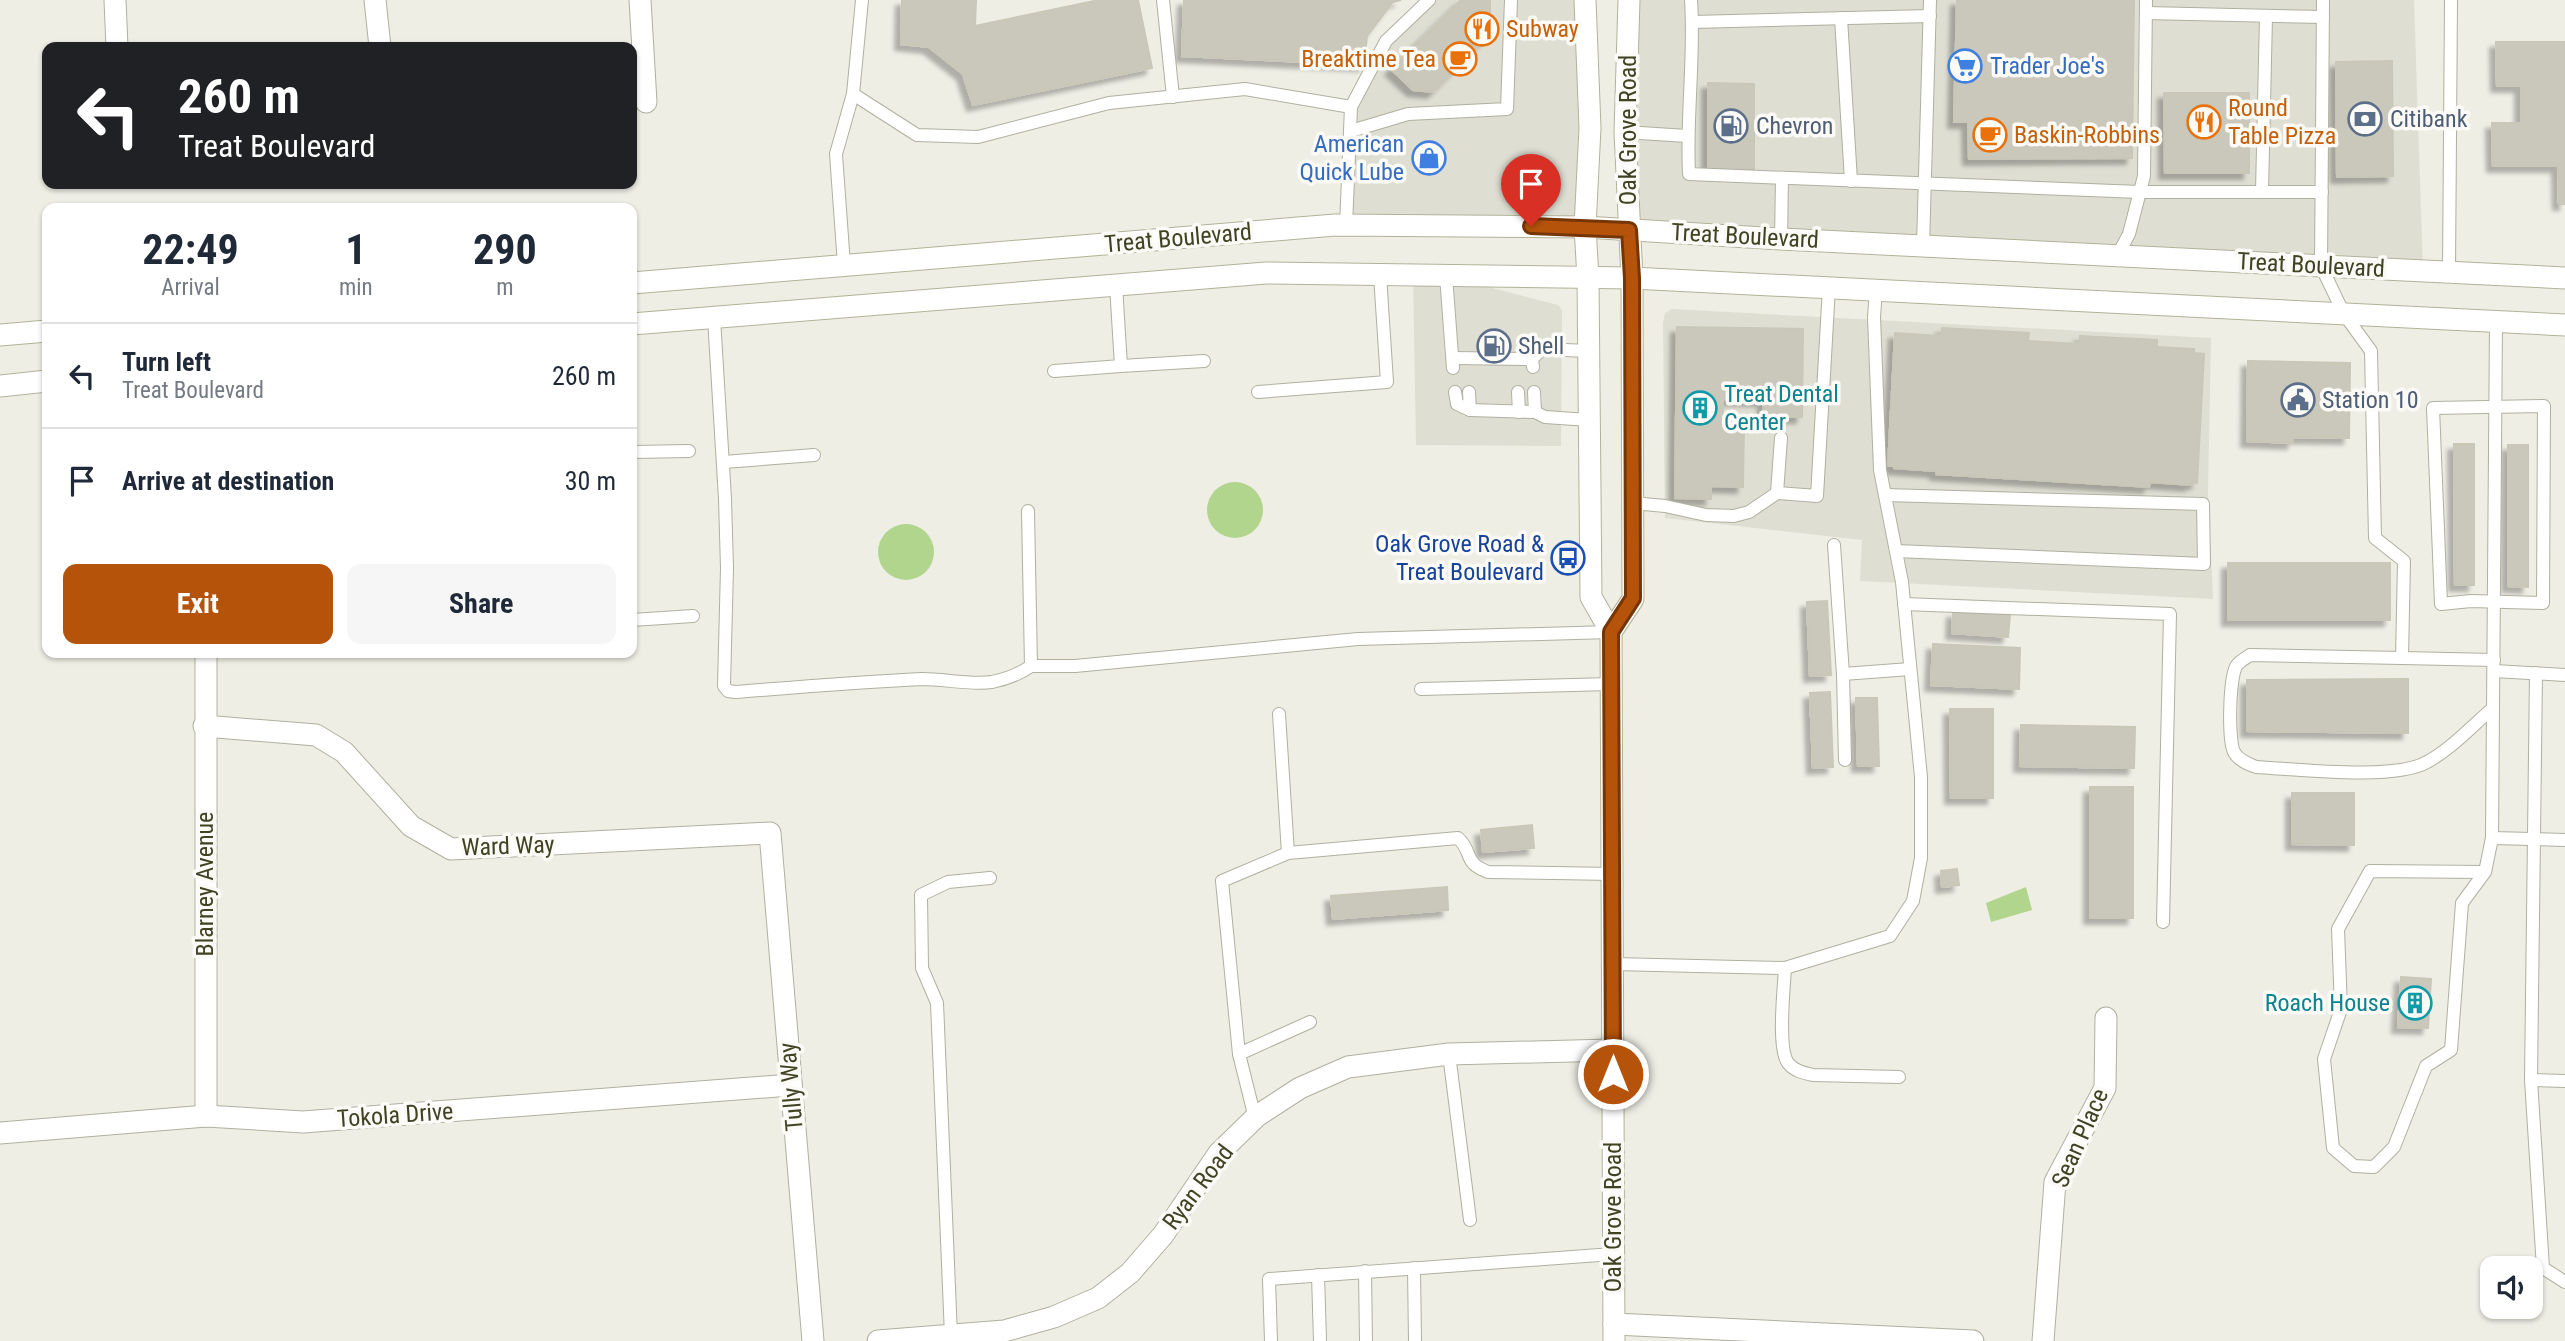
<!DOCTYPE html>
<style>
body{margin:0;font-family:"Roboto Condensed",sans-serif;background:#f6f6f7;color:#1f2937;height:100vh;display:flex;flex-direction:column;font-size:26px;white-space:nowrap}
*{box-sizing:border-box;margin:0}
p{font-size:23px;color:#747a83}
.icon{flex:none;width:38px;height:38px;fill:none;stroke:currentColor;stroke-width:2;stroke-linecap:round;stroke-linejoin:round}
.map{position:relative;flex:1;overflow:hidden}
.details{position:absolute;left:42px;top:203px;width:595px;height:455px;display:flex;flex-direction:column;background:#fff;border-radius:14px;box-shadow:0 2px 5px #0004}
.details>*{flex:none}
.hud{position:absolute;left:42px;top:42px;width:595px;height:147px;border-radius:14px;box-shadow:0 2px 5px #0004;background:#202124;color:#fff;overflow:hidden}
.tools{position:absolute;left:2480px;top:1256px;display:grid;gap:14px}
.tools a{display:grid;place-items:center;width:63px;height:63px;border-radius:14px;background:#fff;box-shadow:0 2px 5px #0004;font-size:35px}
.pin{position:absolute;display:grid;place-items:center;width:60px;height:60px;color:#fff;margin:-72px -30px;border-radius:50% 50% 50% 0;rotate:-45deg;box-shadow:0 0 7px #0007}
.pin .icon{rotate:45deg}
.me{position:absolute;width:77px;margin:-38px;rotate:0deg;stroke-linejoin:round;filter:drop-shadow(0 0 5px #0008)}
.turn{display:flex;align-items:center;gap:24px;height:147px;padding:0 21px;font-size:32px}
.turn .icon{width:91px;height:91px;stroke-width:2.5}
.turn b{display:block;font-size:49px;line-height:60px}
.eta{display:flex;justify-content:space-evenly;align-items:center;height:119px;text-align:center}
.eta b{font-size:42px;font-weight:700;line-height:49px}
.action{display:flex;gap:14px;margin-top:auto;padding:14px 21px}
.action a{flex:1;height:80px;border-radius:14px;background:#b45309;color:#fff;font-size:28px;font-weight:700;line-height:80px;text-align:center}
.action a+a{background:#f6f6f7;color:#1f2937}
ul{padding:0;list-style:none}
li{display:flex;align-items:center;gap:21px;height:105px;padding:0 21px;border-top:2px solid #e0e1e3}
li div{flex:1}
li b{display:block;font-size:26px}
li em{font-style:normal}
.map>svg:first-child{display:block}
</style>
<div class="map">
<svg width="2565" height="1341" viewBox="0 0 2565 1341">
<defs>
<filter id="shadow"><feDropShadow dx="-6" dy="6" stdDeviation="2" flood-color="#0004"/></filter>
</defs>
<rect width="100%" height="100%" fill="#efeee5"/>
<!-- built -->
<g fill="#dfded3">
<polygon points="1429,0 1585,0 1585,227 1346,225 1351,107 1386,41"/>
<polygon points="1629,0 2414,0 2423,271 1629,230"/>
<polygon points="1413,276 1446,276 1558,305 1562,310 1561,446 1416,445"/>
<polygon points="1672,309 2211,338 2208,492 2213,599 1860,581 1862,540 1665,518 1663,323 1665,313"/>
</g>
<!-- water -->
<g fill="#b1d58c">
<circle cx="1235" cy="510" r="28"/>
<circle cx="906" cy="552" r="28"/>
<polygon points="2026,887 2032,910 1991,922 1986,903"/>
</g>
<!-- building -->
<g fill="#cac8ba" stroke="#c9c7b7" stroke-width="2" filter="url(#shadow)">
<polygon points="902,0 976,0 975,26 1099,0 1138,0 1152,68 973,105 963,74 929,47 901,44"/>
<polygon points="1184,0 1401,0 1393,2 1367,36 1364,65 1182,56"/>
<polygon points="1461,0 1490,0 1490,34 1433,92 1413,90 1391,69"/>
<polygon points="1957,0 2134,0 2132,158 1969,159 1968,122 1954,122"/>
<polygon points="2496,42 2565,42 2565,204 2559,204 2558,166 2493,166 2492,123 2521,123 2521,86 2497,86"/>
<polygon points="2392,61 2393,176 2337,177 2336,62"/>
<polygon points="1708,83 1754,84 1754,170 1708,169"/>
<polygon points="2164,93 2249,93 2249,173 2165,173"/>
<polygon points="1677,327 1803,329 1802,417 1763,417 1764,400 1723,399 1723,422 1744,422 1743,487 1711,486 1711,499 1675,498"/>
<polygon points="1942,328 2029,333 2028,341 2080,344 2080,336 2157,340 2157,347 2194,349 2194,353 2204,354 2197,483 2191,482 2191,485 2150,482 2149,487 1936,474 1936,471 1894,468 1894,466 1888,466 1895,333 1942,336"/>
<polygon points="2248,361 2350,363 2349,438 2293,437 2293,443 2247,441"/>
<polygon points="2454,444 2474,444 2474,585 2455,585"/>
<polygon points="2508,445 2528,445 2528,587 2508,586"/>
<rect x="2228" y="563" width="162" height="57"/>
<polygon points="1827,601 1831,675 1810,676 1807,602"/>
<polygon points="1953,612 2010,615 2008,637 1952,633"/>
<polygon points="1933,644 2020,648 2019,689 1931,685"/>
<polygon points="2408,679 2408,733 2247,731 2247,680"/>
<polygon points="1830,692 1833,767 1813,768 1810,693"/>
<polygon points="1856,698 1877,698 1879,766 1858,766"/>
<polygon points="1950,709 1993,709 1993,798 1951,798"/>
<polygon points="2021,725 2135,727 2134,768 2020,766"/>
<rect x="2090" y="787" width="43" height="131"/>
<polygon points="2292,793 2354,793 2354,845 2292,844"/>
<polygon points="1532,825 1534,848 1483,852 1481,830"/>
<polygon points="1957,869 1959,885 1942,887 1941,871"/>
<polygon points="1447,887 1448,910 1333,919 1331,896"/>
<polygon points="2401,977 2431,979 2428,1028 2398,1027"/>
</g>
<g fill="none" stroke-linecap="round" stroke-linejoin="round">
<defs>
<g id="service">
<polyline points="1163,0 1173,97"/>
<path d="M1691,0C1695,58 1686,116 1689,174L2140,192H2262L2266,16"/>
<polyline points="2323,0 2321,266 2344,314 2371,351 2375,538 2404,561 2402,658 2494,660"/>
<polyline points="2146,13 2323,17"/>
<polyline points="1841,18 1851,181"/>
<polyline points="1693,22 1930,16"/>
<polyline points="853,94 917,135 978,137 1109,103 1245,89 1351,107"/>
<polyline points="1351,131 1408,114 1507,109 1511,0"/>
<polyline points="1625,132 1687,136"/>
<polyline points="2262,192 2322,192"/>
<polyline points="1346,225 1351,107 1386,41 1429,0"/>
<polyline points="1781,239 1782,178"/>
<polyline points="1923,246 1930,0"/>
<polyline points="2117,256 2129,234 2144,176 2146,0"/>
<polyline points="844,265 836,154 853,94 862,0"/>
<polyline points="2449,272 2451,0"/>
<polyline points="1446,276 1453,368"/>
<path d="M714,318L725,499L727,568L724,686L728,691L735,692C798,687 860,682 922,679C945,679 969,685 992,682C1007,679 1018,675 1031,666"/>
<polyline points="1453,358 1532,359"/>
<polyline points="1121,366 1204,361"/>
<polyline points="1533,367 1532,359 1542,349 1588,351"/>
<polyline points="1054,371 1121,366 1116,285"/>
<polyline points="1258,392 1387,382 1380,275"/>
<polyline points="1455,392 1457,404 1470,410 1535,412 1545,417 1589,420"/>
<polyline points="1469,392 1470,410"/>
<polyline points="1518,392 1519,412"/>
<polyline points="1534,392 1535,412"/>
<polygon points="2544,406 2543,603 2471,601 2441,604 2433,408"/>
<polyline points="1781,438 1777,493 1817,496 1829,287"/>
<polyline points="632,452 689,451"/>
<polyline points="724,462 814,455"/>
<polyline points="1885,495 2203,504 2204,564 1896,551"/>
<polyline points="1633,503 1665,506 1706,515 1734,516 1749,512 1777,493"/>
<polyline points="1028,511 1031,666 1075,666 1358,639 1611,632"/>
<polyline points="1834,545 1843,674 1910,669"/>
<polyline points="1904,604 2170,614 2163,922"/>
<polyline points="632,620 693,616"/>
<path d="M2402,658L2250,655C2246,658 2240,661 2237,665C2229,675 2228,740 2234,752C2238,760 2248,764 2256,767C2296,769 2394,781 2427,762C2451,749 2472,726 2493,708"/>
<polyline points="2494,671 2565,675"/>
<polyline points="2536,673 2531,1080 2543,1268 2565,1282"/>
<polyline points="1843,674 1845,760"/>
<polyline points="1421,689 1611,684"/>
<path d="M1279,714L1288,853L1458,838C1474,853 1462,862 1488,872L1613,874"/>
<polyline points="2492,838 2565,840"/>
<polyline points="1288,853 1222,881 1239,1054 1310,1022"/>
<polyline points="2485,872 2370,871 2338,929 2341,1009 2324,1059 2333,1148 2354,1166 2374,1167 2394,1147 2426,1066 2451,1050 2462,903 2485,872 2492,838 2496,321"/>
<polyline points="1614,964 1785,968 1890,936 1913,901 1921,858 1921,777 1902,582 1880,470 1874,317 1876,290"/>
<path d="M1785,968C1784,988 1777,1048 1788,1063C1794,1071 1804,1073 1813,1075L1899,1077"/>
<polyline points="1239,1054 1255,1118"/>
<polyline points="1449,1054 1470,1220"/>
<polyline points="2531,1080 2565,1081"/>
<polyline points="1414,1268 1415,1341"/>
<polyline points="1365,1271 1366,1341"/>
<polyline points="1318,1275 1320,1341"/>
<polyline points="951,1335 937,1003 922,968 921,895 948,882 990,878"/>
<polyline points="1271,1341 1269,1279 1613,1254"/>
</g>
<g id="minor">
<polyline points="115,0 117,47"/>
<polyline points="375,0 380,47"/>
<polyline points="640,0 646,102"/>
<polyline points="204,726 316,735 344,752 411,826 451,849 770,833 813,1341"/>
<polyline points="206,1116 206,653"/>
<polyline points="0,1133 206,1116 303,1122 791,1085"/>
<polyline points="1614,1324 1973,1341"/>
<polyline points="878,1341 1004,1331 1054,1317 1098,1298 1130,1273 1163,1235 1219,1153 1257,1116 1300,1088 1348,1067 1449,1054 1612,1050"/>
<polyline points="2043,1341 2055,1182 2105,1088 2106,1018"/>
</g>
<g id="secondary">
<polyline points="1585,0 1590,128 1585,227 1588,278 1591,597 1611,632 1614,1341"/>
<polyline points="632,283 1335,225 1585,227 1781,239 2565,278"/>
<polyline points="632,324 1266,273 1632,278 2565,325"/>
<polyline points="0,335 47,331"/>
<polyline points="0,386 47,381"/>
<polyline points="1611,632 1633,599 1632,278 1625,132 1629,0"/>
</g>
</defs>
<!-- service casing -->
<use href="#service" stroke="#b0b09f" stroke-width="14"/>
<!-- minor casing -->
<use href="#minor" stroke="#b0b09f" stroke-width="23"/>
<!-- secondary casing -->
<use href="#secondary" stroke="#b2b29a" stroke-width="23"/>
<!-- service -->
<use href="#service" stroke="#fff" stroke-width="12"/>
<!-- minor -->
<use href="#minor" stroke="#fff" stroke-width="21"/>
<!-- secondary -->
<use href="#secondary" stroke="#fff" stroke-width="21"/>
</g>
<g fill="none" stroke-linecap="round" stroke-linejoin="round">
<defs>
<polyline id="route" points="1531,226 1629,230 1632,278 1633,598 1611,632 1613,1074"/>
</defs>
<!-- route casing -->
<use href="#route" stroke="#753606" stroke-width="18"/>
<!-- route -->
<use href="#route" stroke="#b45309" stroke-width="12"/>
</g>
<!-- icons -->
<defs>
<symbol id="restaurant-ring" viewBox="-11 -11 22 22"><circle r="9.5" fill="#fbfaf6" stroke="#e8710a" stroke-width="1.5"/><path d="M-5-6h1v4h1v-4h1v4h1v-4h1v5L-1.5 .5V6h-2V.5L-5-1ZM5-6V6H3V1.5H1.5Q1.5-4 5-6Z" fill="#e8710a"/></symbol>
<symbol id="cafe-ring" viewBox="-11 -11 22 22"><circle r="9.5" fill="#fbfaf6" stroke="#e8710a" stroke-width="1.5"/><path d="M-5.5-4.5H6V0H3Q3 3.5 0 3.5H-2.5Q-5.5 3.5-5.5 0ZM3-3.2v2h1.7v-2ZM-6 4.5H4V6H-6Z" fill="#e8710a"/></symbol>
<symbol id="supermarket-ring" viewBox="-11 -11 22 22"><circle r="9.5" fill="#fbfaf6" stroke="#3f7fe0" stroke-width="1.5"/><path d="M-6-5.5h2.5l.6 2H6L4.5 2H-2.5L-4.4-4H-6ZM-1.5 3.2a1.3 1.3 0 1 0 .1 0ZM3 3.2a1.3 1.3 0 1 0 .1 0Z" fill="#3f7fe0"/></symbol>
<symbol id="bank-ring" viewBox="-11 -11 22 22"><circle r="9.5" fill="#fbfaf6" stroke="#5c6f8a" stroke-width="1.5"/><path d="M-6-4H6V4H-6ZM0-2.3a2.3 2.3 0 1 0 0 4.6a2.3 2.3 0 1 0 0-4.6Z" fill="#5c6f8a"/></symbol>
<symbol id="fuel-ring" viewBox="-11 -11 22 22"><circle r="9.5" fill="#fbfaf6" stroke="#5c6f8a" stroke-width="1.5"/><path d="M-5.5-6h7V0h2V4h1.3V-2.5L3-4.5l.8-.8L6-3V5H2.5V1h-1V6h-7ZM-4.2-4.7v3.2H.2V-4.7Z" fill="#5c6f8a"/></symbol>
<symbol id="shop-ring" viewBox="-11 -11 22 22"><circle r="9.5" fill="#fbfaf6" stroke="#3f7fe0" stroke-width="1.5"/><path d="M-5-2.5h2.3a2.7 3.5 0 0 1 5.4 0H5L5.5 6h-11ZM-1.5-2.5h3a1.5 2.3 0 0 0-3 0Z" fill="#3f7fe0"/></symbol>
<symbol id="civic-ring" viewBox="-11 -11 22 22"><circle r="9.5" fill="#fbfaf6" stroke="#5c6f8a" stroke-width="1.5"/><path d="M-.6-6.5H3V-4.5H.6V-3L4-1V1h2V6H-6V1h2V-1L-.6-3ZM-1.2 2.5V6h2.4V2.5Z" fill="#5c6f8a"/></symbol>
<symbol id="building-ring" viewBox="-11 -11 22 22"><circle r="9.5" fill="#fbfaf6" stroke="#0f9aa8" stroke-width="1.5"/><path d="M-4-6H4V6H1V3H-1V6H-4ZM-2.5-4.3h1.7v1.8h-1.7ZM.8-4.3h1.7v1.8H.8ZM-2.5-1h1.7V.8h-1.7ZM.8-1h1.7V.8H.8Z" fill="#0f9aa8"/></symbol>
<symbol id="bus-ring" viewBox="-11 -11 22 22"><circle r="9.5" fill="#fbfaf6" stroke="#1a4fb4" stroke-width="1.5"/><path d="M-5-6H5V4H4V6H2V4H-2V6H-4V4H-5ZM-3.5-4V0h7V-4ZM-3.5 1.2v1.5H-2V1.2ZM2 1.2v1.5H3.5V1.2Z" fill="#1a4fb4"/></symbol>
</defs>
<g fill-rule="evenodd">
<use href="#restaurant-ring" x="1463" y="10" width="38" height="38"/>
<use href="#cafe-ring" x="1441" y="40" width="38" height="38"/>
<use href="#supermarket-ring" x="1946" y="47" width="38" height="38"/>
<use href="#bank-ring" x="2346" y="100" width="38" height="38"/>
<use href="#restaurant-ring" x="2185" y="103" width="38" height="38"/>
<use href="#fuel-ring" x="1712" y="107" width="38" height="38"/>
<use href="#cafe-ring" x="1971" y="116" width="38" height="38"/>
<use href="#shop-ring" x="1410" y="139" width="38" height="38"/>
<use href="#fuel-ring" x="1475" y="327" width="38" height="38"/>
<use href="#civic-ring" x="2279" y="381" width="38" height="38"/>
<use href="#building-ring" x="1681" y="389" width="38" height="38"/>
<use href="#bus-ring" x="1549" y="539" width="38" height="38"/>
<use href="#building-ring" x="2396" y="984" width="38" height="38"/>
</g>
<g text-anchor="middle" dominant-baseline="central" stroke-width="7" stroke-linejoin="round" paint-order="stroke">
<!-- food labels -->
<g font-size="24" fill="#c56008" stroke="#fbfaf6" text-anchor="start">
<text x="1506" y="29">Subway</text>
<text x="1436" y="59" text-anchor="end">Breaktime Tea</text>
<text x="2228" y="108">Round<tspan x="2228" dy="28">Table Pizza</tspan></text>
<text x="2014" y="135">Baskin-Robbins</text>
</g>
<!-- shop labels -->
<g font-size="24" fill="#366cbe" stroke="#fbfaf6" text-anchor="start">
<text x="1990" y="66">Trader Joe's</text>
<text x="1404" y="144" text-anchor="end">American<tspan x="1404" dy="28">Quick Lube</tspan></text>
</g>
<!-- service labels -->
<g font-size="24" fill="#4e5e75" stroke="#fbfaf6" text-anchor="start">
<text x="2390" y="119">Citibank</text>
<text x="1756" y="126">Chevron</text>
<text x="1518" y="346">Shell</text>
<text x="2322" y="400">Station 10</text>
</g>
<!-- street labels -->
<g font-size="24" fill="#404223" stroke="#fbfaf6">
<text transform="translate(1628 130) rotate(-90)">Oak Grove Road</text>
<text transform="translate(1745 236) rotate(3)">Treat Boulevard</text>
<text transform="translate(1178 238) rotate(-5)">Treat Boulevard</text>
<text transform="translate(2311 265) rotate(3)">Treat Boulevard</text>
<text transform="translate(508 846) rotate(-2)">Ward Way</text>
<text transform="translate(205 884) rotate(-90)">Blarney Avenue</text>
<text transform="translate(791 1087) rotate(-95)">Tully Way</text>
<text transform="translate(395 1115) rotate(-4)">Tokola Drive</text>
<text transform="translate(2080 1138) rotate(-66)">Sean Place</text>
<text transform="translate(1198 1187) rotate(-53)">Ryan Road</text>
<text transform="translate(1613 1217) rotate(-90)">Oak Grove Road</text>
</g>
<!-- culture labels -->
<g font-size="24" fill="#0d838f" stroke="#fbfaf6" text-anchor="start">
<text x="1724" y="394">Treat Dental<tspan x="1724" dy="28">Center</tspan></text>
<text x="2390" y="1003" text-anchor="end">Roach House</text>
</g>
<!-- transit labels -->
<g font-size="24" fill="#164399" stroke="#fbfaf6" text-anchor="end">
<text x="1544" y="544">Oak Grove Road &amp;<tspan x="1544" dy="28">Treat Boulevard</tspan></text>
</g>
</g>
</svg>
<div class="tools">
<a><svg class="icon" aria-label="sound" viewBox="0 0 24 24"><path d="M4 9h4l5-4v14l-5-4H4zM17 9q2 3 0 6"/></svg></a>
</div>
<div class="pin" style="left:1531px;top:226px;background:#d93025"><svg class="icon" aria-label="arrive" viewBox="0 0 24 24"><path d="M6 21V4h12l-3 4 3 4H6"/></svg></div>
<svg class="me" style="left:1613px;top:1074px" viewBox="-20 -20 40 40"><circle r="17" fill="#b45309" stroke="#fff" stroke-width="3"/><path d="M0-11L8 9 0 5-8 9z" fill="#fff"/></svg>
<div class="hud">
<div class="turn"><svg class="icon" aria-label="left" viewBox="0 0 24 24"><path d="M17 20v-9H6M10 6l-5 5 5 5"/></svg><div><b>260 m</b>Treat Boulevard</div></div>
</div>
<section class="details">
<div class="eta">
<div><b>22:49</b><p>Arrival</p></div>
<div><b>1</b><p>min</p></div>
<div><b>290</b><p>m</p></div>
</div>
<ul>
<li><svg class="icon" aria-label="left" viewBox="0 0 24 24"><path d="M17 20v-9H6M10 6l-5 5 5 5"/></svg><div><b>Turn left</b><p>Treat Boulevard</p></div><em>260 m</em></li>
<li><svg class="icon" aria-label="arrive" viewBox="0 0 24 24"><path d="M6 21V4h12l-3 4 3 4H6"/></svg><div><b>Arrive at destination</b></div><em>30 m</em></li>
</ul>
<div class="action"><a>Exit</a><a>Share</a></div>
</section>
</div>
